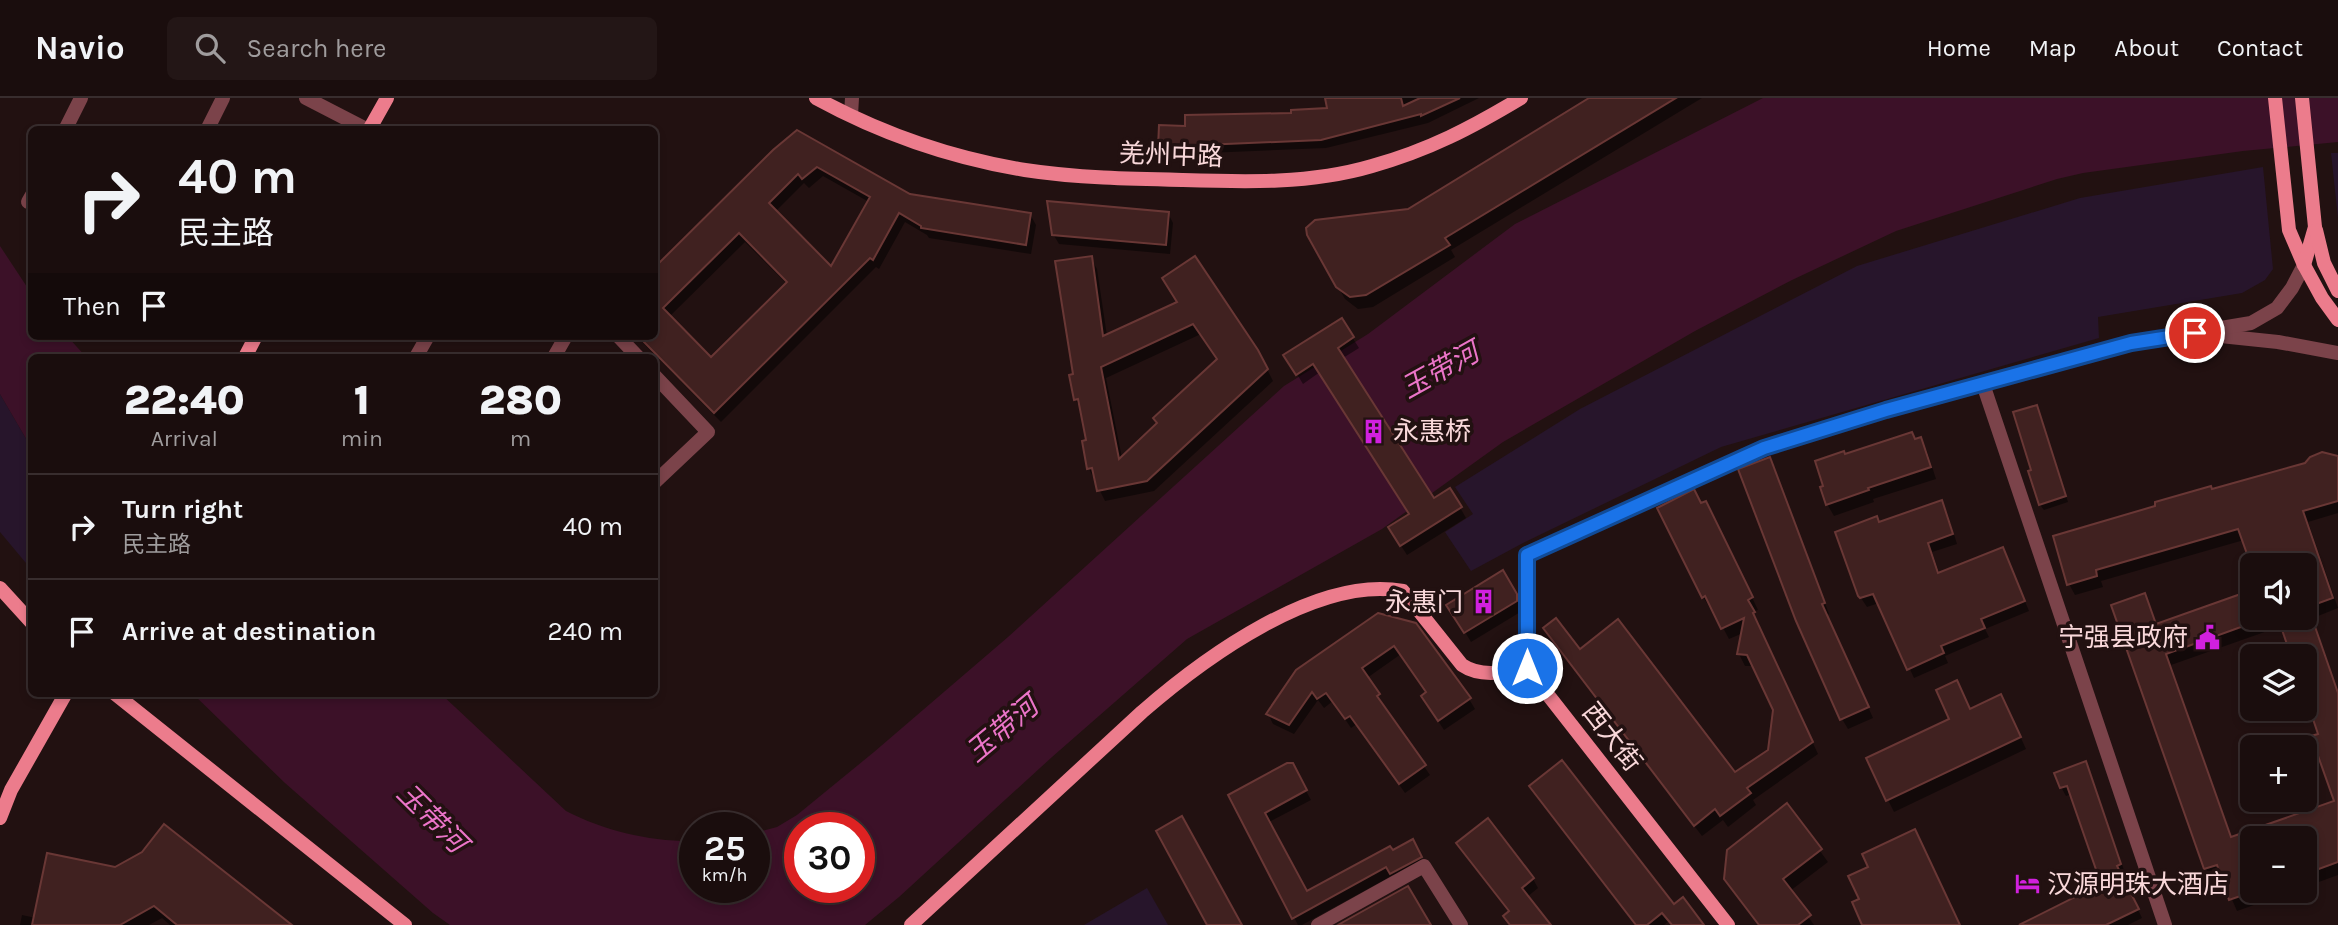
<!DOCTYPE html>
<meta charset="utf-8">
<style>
body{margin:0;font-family:Karla,"Noto Sans SC",sans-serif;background:#231616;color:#f1f3f6;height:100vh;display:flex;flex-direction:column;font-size:26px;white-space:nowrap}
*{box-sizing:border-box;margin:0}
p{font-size:23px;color:#9f9c9d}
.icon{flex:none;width:38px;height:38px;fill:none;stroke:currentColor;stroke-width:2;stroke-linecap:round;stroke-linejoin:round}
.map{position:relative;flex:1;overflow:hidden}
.panel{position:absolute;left:28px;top:256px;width:630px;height:343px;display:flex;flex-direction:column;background:#1a0d0d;border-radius:10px;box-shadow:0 4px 10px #0003,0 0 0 2px #382d2e}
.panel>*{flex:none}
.guide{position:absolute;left:28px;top:28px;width:630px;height:214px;border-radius:10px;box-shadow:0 4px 10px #0003,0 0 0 2px #382d2e;background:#1a0d0d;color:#f1f3f6;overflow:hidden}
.controls{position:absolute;left:2240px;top:455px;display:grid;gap:14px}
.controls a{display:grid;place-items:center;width:77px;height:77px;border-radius:10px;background:#1a0d0d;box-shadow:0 4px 10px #0003,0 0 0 2px #382d2e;font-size:35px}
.speed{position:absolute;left:679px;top:714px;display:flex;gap:14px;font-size:35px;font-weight:700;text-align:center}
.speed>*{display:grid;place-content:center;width:91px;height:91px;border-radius:50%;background:#1a0d0d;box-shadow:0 4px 10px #0003,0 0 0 2px #382d2e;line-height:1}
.speed small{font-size:18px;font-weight:400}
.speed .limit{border:10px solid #d22;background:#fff;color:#111}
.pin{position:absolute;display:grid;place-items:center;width:60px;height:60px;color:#fff;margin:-30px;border:4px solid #fff;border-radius:50%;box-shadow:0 2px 7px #0007}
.me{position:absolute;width:77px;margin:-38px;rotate:0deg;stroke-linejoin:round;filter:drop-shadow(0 0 5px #0008)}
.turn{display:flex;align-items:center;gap:24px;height:147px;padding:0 35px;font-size:32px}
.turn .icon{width:91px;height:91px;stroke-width:2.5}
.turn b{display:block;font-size:49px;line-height:60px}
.then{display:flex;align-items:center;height:66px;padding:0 35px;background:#0003;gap:14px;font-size:26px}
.eta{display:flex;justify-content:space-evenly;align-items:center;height:119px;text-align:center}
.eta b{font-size:42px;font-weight:800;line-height:49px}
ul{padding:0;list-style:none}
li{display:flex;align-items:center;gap:21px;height:105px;padding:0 35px;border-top:2px solid #382d2e}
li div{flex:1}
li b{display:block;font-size:26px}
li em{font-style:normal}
header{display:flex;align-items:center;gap:42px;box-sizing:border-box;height:98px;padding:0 35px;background:#1a0d0d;border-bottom:2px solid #382d2e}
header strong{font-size:33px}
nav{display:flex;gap:38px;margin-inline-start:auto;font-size:24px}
.search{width:490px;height:63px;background:#231616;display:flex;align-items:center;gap:18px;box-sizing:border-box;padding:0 24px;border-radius:10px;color:#9f9c9d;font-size:26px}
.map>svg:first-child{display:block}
</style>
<header>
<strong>Navio</strong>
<div class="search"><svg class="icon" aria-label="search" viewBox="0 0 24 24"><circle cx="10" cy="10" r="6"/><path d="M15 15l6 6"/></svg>Search here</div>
<nav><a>Home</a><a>Map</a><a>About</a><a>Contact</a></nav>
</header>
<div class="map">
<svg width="2338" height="827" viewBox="0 0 2338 827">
<rect width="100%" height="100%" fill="#211"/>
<!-- green -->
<g fill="#27152b">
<polygon points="2331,55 2338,55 2338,120"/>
<polygon points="2263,69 2273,171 2265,182 2242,195 2098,219 2099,240 1721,349 1523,445 1471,473 1445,434 1473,416 1455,389 1580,311 1857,168 2080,100"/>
<polygon points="0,296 31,349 31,471 0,434"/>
<polygon points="1147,790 1168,827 1084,827"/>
</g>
<!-- water -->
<g fill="#3c1128" fill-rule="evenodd">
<path d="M1763,0H2338V44L2243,53L2083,75L2057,81L1896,133L1792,182L1695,233L1503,344L1382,431L1187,541L1052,659L899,799L865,827H450L433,815L285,685L192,595H440L566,713C605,733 651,744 695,743V789H754V735L777,729L797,717L874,654L1008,539L1284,288L1368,236L1515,126ZM800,730H859V789H800Z"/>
<polygon points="0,148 31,195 32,238 67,238 86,259 32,259 31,349 0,296"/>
</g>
<!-- shadow -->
<g fill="#0007" fill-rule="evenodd">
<polygon points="1327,0 1479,0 1428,25 1326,50 1207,55 1207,59 1165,58 1160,49 1186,30 1329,12"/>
<polygon points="1593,0 1702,0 1451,152 1455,159 1373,209 1358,211 1345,201 1308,137 1408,113"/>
<path d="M774,54L910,97L1030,116L1036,127L1031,156L929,140L927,137L905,124L879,171L876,169L721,324L636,238H654V173ZM823,78L869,104L832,171L775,114L804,85L809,90ZM745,144L787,186L711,262L669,219Z"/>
<polygon points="1168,115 1173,125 1170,156 1059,146 1053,136"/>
<path d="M1091,160L1097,171L1107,238L1179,205L1264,265L1273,283L1154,393L1105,403L1089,371L1084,345L1088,344L1082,313L1075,301V277ZM1201,236L1218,262L1158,326L1122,360L1106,280Z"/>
<polygon points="1342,223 1359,250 1343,260 1433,403 1450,392 1466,420 1407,457 1396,440 1411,417 1320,274 1303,286 1286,258"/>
<polygon points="2037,309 2068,404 2044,412 2040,407 2034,373"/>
<polygon points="1920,341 1927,353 1936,381 1873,401 1874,404 1834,418 1827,406 1845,358"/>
<path d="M2338,357V415L2308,424L2338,510L2313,520L2328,564L2319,568L2338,622V777L2305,789V740H2252V793H2294L2237,813L2222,778L2212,782L2206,771L2113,508L2144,497L2157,528L2252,494V520H2305V467H2252L2244,442L2101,483L2103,489L2075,497L2069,486L2212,393ZM2276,530L2278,533L2283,531L2293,558H2305V592L2320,637L2336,704L2232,741L2171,567Z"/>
<polygon points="1769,361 1775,372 1829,516 1827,517 1873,620 1848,631 1842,621"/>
<polygon points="1941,405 1947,414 1957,446 1932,454 1940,477 2007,461 2029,513 1985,531 1989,539 1945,558 1948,565 1914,580 1879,505 1867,509 1859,497 1879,425"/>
<polygon points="1701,407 1712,416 1758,512 1753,514 1760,527 1758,527 1818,656 1753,702 1756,707 1728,729 1723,722 1702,738 1552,542 1735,677 1769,653 1775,612 1754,568 1745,568 1739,556 1743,535 1729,541 1712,509 1710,510 1703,499"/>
<polygon points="1502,475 1522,508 1522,513 1471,544 1449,507"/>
<polygon points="1378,517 1469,601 1475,611 1444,632 1429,609 1428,595 1401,556 1367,580 1384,607 1382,608 1430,677 1405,695 1357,626 1351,630 1333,603 1324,610 1318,602 1294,636 1273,626 1268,616"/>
<polygon points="2007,610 2026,651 1894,714 1888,702 1971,613"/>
<polygon points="1291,665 1311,702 1269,724 1307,795 1412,743 1426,768 1393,777 1302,827 1298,827 1230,698"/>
<polygon points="2085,666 2090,674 2125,775 2121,777 2142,820 2128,827 2023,827 2103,787 2072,696 2066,698 2061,689"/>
<polygon points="1531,689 1674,808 1702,827 1672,827 1669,823 1664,827 1636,827"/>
<polygon points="1787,708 1828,764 1790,793 1814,827 1758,827 1725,781"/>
<polygon points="1463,754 1533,781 1538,790 1527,799 1549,827 1510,827 1510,814"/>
<polygon points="115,771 289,827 170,827 162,820 149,827 20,827 22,817 36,820"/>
</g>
<!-- building -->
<g fill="#402120" stroke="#693735" stroke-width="2" fill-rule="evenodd">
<polygon points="1325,0 1401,0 1403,8 1420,0 1460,0 1421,18 1421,16 1321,42 1203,47 1203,51 1158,50 1159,27 1185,28 1185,17 1291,15 1291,12 1327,10"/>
<polygon points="1589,0 1676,0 1445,140 1450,147 1366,197 1350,199 1336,189 1307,137 1306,130 1315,122 1408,111"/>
<path d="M797,32L910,96L1031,115L1026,147L921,130V128L899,115L873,162L870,160L714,315L638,238H654V170L773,52ZM817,69L870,99L831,168L769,105L798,76L802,81ZM739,135L787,184L711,259L663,210Z"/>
<polygon points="1047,103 1169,114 1166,147 1052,137"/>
<path d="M1092,158L1103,238L1177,204L1162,180L1195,158L1258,252L1268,271L1147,383L1097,393L1092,370L1087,371L1082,343L1086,342L1078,301L1074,302L1069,277L1073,276L1055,163ZM1193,226L1217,261L1153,320L1157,325L1119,361L1101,269Z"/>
<polygon points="1342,220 1354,239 1338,250 1434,400 1450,390 1462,409 1400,448 1388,429 1409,416 1313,266 1296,277 1283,257"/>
<polygon points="2037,307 2066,398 2039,407 2028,373 2031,372 2013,314"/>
<polygon points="1912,334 1915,341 1921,339 1931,369 1868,390 1869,392 1826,407 1820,389 1823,388 1815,363 1844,353 1845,356"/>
<polygon points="2322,354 2338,358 2338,403 2303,413 2333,500 2305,510 2305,467 2251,467 2238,431 2096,472 2097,478 2067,487 2053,438 2155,408 2155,404 2211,388 2212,391 2305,365 2310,359"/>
<polygon points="1770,359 1825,505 1822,506 1869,609 1840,622 1796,523 1738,371"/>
<polygon points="1694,391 1701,405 1706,403 1753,499 1748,502 1755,514 1753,515 1813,644 1747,690 1751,695 1720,718 1715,711 1694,728 1543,530 1556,520 1580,551 1618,521 1735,674 1768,652 1773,612 1747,557 1737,556 1744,520 1721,531 1705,498 1702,500 1657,410"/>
<polygon points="1942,402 1953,436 1928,445 1938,475 2003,449 2025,503 1981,521 1985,530 1941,548 1944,555 1907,572 1873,496 1860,500 1858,498 1835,434 1877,418 1879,424"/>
<polygon points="1503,472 1517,496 1517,503 1464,535 1446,507"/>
<polygon points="2252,492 2252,525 2166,556 2231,739 2334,703 2311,638 2318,636 2305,597 2305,558 2291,558 2278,520 2312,520 2338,595 2338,764 2305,776 2305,740 2252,740 2252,794 2229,802 2217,767 2204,771 2111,507 2145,495 2156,526"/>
<polygon points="1378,515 1416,525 1471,600 1438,623 1421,598 1426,594 1394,548 1362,570 1380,596 1377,598 1426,667 1399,686 1350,618 1345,621 1326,595 1317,601 1312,594 1289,627 1266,616 1296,572"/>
<polygon points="1957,582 1970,611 2001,596 2021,639 1886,703 1866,660 1949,621 1936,592"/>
<polygon points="1562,662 1674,806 1683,799 1704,827 1672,827 1662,815 1647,827 1636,827 1529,688"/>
<polygon points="2086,663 2121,766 2117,768 2139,811 2106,827 2019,827 2101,786 2067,688 2060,690 2054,675"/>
<polygon points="1287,665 1293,665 1307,692 1265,715 1307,793 1390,748 1393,752 1413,741 1422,759 1390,776 1386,769 1292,821 1228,697"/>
<polygon points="1787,705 1822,751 1783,781 1811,817 1798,827 1759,827 1724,781 1727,752"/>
<polygon points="1182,718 1242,827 1207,827 1156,733"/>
<polygon points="1488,720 1534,780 1522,790 1551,827 1510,827 1503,818 1509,813 1456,745"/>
<polygon points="164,726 292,827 177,827 154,808 120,827 32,827 47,755 115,769 142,754"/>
<polygon points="1915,731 1960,827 1862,827 1852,804 1859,801 1848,778 1868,769 1862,756"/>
<polygon points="1408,788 1431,827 1338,827 1345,823"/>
</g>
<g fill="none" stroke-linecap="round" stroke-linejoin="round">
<!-- street -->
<g stroke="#7b434a" stroke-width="14">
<polyline points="306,0 368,32"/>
<polyline points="851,17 852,0"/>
<polyline points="65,32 81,0"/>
<polyline points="207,32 223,0"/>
<polyline points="28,104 32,97"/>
<polyline points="2211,237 2278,244 2338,255"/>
<polyline points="618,238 638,259"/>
<polyline points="416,259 428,238"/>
<polyline points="554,259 566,238"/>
<polyline points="654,277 708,334 654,385"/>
<polyline points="1983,286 2165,827"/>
<polyline points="1527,570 1527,457 1737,361 1797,339 1886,312 2131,245 2251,225 2277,210 2292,190 2304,167"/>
<polyline points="1318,827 1424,768 1461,827"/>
</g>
<!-- secondary -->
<g stroke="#ec7c8c" stroke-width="14">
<path d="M816,0C880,35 952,60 1025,72C1077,80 1131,81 1183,82C1246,84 1311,86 1372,68C1429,52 1471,30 1521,0"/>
<polyline points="2275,0 2289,132 2304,167 2322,200 2338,222"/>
<polyline points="2302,0 2315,129 2304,167"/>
<polyline points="369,32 387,0"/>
<polyline points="2316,132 2324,165 2338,193"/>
<polyline points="245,259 256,238"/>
<polyline points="0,490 32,525"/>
<polyline points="114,595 405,827"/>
<polyline points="0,720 11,692 66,595"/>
<path d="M911,827L1142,614C1204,560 1317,477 1403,493L1462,567C1481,580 1505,574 1527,570L1728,827"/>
</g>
</g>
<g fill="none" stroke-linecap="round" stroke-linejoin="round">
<defs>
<polyline id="route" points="1527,570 1527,457 1764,350 1886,312 2131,245 2195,235"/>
</defs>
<!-- route casing -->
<use href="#route" stroke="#114b97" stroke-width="18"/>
<!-- route -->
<use href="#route" stroke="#1a73e8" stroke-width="12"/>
</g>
<!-- icons -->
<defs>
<symbol id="building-bare" viewBox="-9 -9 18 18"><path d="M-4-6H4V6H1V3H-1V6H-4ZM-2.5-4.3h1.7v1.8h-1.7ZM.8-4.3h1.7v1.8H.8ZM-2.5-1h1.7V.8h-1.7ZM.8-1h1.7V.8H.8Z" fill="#d120de" stroke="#211" stroke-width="2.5" paint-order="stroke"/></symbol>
<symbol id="civic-bare" viewBox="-9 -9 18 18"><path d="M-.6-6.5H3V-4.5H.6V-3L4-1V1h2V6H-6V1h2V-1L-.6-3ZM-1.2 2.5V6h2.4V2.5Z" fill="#d120de" stroke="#211" stroke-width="2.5" paint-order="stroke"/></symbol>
<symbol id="hotel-bare" viewBox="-9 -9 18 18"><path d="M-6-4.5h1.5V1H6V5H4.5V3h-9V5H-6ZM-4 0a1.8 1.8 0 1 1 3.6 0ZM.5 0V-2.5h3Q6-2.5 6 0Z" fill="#d120de" stroke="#211" stroke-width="2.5" paint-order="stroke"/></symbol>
</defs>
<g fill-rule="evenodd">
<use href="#building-bare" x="1356" y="316" width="35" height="35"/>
<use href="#building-bare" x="1466" y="486" width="35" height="35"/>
<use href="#civic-bare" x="2190" y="522" width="35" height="35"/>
<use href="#hotel-bare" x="2010" y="768" width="35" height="35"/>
</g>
<g text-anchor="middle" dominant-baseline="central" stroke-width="7" stroke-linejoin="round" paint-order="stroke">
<!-- street labels -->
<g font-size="26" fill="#f9d8da" stroke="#211">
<text transform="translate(1171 57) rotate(2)">羌州中路</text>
<text transform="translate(1612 639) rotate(52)">西大街</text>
</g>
<!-- poi labels -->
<g font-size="26" fill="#f9d8da" stroke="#211" text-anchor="start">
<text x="1393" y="333">永惠桥</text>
<text x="1463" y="504" text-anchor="end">永惠门</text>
<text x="2188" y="539" text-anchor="end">宁强县政府</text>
<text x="2047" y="786">汉源明珠大酒店</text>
</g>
<!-- water labels -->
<g font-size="28" font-style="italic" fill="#eb74c8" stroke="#211">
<text transform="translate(1440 272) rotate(-29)">玉带河</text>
<text transform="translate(1002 631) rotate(-40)">玉带河</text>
<text transform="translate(432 720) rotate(45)">玉带河</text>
</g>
</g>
</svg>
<div class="controls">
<a><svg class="icon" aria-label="sound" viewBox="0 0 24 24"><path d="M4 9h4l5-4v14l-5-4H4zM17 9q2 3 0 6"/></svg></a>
<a><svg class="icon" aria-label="layers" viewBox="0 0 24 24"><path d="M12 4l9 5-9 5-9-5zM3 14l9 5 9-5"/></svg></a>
<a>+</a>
<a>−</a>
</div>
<div class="speed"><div>25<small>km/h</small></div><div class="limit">30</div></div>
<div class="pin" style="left:2195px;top:235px;background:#d93025"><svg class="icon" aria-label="arrive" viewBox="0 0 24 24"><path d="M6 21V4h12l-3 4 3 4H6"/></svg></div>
<svg class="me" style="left:1527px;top:570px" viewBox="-20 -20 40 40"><circle r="17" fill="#1a73e8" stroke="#fff" stroke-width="3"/><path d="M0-11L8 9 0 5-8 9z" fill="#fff"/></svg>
<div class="guide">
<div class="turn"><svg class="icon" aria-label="right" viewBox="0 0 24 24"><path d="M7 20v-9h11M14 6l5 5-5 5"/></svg><div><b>40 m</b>民主路</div></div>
<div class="then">Then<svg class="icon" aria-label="arrive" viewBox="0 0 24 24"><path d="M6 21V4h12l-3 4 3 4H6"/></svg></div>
</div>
<section class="panel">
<div class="eta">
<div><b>22:40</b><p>Arrival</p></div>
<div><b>1</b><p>min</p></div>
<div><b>280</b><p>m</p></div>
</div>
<ul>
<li><svg class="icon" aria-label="right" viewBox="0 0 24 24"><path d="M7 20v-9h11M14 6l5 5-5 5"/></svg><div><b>Turn right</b><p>民主路</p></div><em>40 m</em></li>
<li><svg class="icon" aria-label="arrive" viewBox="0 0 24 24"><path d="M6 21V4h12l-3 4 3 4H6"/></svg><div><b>Arrive at destination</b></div><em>240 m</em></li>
</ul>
</section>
</div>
